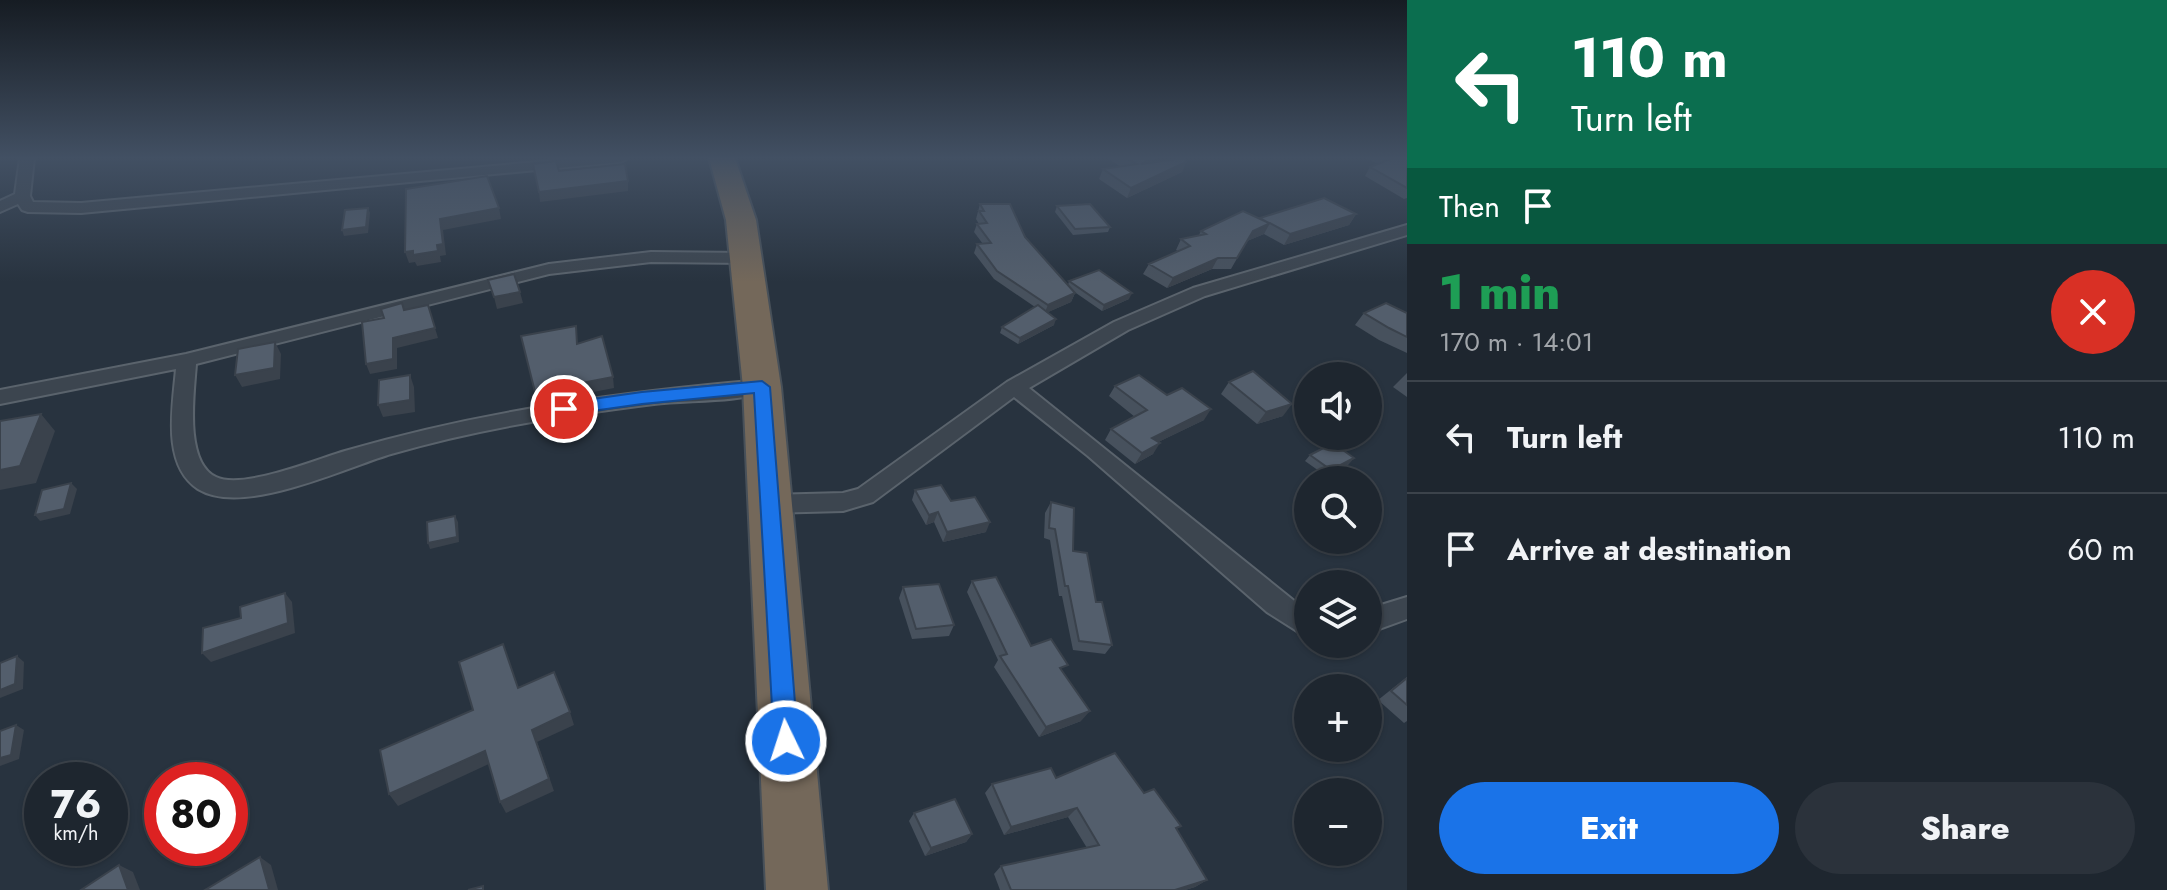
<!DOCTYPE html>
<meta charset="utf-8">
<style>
body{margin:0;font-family:Jost,sans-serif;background:#2b323b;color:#f1f3f6;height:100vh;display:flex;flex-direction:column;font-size:30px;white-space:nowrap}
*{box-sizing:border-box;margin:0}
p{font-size:26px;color:#a1a5aa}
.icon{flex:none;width:44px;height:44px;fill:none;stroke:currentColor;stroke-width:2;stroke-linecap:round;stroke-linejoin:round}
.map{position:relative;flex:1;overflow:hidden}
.details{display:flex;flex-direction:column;background:#1e262f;width:760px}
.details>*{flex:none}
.guide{background:#0b6e4f;color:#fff;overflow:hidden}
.fabs{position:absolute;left:1294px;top:362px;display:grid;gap:16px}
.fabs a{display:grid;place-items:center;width:88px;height:88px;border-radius:50%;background:#1e262f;box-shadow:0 2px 6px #0004,0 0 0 2px #3c434b;font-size:40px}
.speed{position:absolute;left:24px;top:762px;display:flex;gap:16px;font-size:40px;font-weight:700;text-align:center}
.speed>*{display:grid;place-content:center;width:104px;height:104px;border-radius:50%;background:#1e262f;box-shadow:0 2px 6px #0004,0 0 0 2px #3c434b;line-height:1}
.speed small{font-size:20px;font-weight:400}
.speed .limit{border:12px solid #d22;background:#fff;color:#111}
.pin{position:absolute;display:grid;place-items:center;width:68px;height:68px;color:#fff;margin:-34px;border:4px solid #fff;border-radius:50%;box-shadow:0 2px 8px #0007}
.me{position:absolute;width:88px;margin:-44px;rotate:356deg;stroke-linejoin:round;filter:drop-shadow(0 0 6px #0008)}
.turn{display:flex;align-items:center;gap:28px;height:168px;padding:0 32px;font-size:36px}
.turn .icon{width:104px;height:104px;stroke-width:2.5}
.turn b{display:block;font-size:56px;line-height:68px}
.then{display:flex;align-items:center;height:76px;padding:0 32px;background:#0003;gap:16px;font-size:30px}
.round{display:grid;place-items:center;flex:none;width:84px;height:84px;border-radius:42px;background:#2b323b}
.overview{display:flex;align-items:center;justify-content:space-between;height:136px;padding:0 32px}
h1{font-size:48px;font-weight:800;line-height:60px;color:#1e9e55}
.button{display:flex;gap:16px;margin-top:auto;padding:16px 32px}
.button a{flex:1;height:92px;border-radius:48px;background:#1a73e8;color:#fff;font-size:32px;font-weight:800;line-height:92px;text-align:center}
.button a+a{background:#2b323b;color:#f1f3f6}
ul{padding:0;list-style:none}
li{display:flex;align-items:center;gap:24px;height:112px;padding:0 32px;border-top:2px solid #3c434b}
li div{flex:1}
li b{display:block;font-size:30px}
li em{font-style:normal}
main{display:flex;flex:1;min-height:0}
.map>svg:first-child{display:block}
</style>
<main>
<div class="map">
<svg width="1407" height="890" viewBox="0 0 1407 890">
<rect width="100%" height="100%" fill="#28333f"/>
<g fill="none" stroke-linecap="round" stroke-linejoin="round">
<defs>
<g id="street">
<polygon points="20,158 34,158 30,196 33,202 81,203 581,158 628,158 621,162 81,213 28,212 22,210 18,204 0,212 0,201 15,194"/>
<polygon points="1407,225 1407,235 1205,296 1128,330 1029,388 1308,612 1308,638 1267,612 1088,456 1014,397 873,502 843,511 769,513 761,511 757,504 761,497 769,495 843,493 858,489 1007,382 1114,322 1193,288"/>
<path d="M651,252L747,253L756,258L747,263L651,262L549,274L196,364C194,393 184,462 216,477C243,490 317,459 345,451C481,411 621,392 762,380L769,382L772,387L769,392C733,402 691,400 654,404C566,415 477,429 391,454C344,468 243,517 198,489C161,465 173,405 176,369L0,404V390L186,354L549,264Z"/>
<polygon points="1407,597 1407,619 1368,633 1368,609"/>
</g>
<polygon id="highway" points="709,158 735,158 756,220 781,387 828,890 766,890 743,387 726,220"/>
</defs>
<!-- street casing -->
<use href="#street" stroke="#5a636c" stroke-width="4"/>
<!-- highway casing -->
<use href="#highway" stroke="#475059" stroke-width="4"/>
<!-- street -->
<use href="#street" fill="#3c454f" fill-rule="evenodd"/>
<!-- highway -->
<use href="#highway" fill="#74685a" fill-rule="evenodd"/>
</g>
<!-- wall -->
<g fill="#47515d">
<polygon points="1107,158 1155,158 1153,162 1186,162 1182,172 1127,198 1099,179 1103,169 1121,167"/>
<polygon points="1365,158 1407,158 1407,198 1404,199 1365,176 1370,167 1379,164"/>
<polygon points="980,204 1025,237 1068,285 1069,281 1129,299 1102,311 1073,291 1075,293 1071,302 1048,312 1054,325 1018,344 1000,333 1002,327 1035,307 994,279 974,253 977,244 983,244 974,232 977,224 979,224 976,219"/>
<polygon points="1057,206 1110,227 1108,232 1073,235 1055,212"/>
<polygon points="1356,214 1349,225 1284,245 1264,234 1247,241 1231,269 1212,269 1167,288 1143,274 1149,264 1178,251 1176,250 1181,239 1199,235 1201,231 1259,218"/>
<polygon points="1364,313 1407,313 1407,353 1379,340 1355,325"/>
<polygon points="1407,373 1407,397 1393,387"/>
<polygon points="1229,382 1283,416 1257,424 1221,394"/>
<polygon points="1115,386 1167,395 1204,420 1158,442 1153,454 1135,464 1105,440 1111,429 1135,417 1109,396"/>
<polygon points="1310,455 1349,464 1326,476 1305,461"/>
<polygon points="915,490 951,501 986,532 943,542 934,522 926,525 912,500"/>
<polygon points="1051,502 1096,602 1112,645 1105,654 1073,650 1062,596 1059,596 1050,540 1044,538 1045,513"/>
<polygon points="972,581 1031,646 1063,673 1081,721 1039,737 994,667 998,660 967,592"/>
<polygon points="903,587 954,625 949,636 912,639 899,598"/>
<polygon points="1407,677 1407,721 1404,723 1378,700"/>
<polygon points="1056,778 1144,793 1181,826 1176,829 1207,880 1195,887 1185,890 1000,890 994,874 1001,866 1087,848 1068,817 1004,835 985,793 992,784"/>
<polygon points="914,813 972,834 966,842 925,856 909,821"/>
</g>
<!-- shaded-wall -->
<g fill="#3a424c">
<polygon points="1150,158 1155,158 1152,163 1141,164"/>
<polygon points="1186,162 1182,172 1127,198 1131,188"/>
<polygon points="628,181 628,191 540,202 539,192"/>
<polygon points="368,208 370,213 368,233 344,236 342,230"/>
<polygon points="499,208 501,219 443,230 446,255 440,256 441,262 417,266 415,262 409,263 405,252 440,219"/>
<polygon points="1356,214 1349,225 1284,245 1290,234"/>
<polygon points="1270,223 1264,234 1247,241 1253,231"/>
<polygon points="1218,258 1212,269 1167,288 1173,278"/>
<polygon points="520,292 523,303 497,309 494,297"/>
<polygon points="1075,293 1071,302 1044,314 1048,305"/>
<polygon points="1132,293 1129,299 1102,311 1104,305"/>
<polygon points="1056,319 1054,325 1018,344 1020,338"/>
<polygon points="435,328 438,338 397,348 397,369 370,374 366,364 393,338"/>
<polygon points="275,342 281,354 280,379 242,387 235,375"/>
<polygon points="410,375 414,387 415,412 383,417 378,405"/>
<polygon points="613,377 614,388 537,403 535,392"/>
<polygon points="1292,404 1283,416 1257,424 1266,412"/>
<polygon points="1211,409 1204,420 1146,448 1152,438"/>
<polygon points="41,414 55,431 36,483 0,490 0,470"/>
<polygon points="1160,443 1153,454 1135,464 1142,453"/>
<polygon points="1354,458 1349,464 1326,476 1331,470"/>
<polygon points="71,483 77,489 70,514 40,521 35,515"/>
<polygon points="938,512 934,522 926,525 929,515"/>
<polygon points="455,516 458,522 459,542 430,549 428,543"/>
<polygon points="990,522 986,532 943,542 947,532"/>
<polygon points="285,593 292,602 295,633 211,662 202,653"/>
<polygon points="17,656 24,662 23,689 0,698 0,690"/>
<polygon points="1090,711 1081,721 1039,737 1046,727"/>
<polygon points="570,712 574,725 537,742 554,791 506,813 500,802 532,730"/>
<polygon points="16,725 24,730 19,759 0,766 0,758"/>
<polygon points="485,751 491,763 398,806 389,794"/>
<polygon points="1077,808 1068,817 1004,835 1011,827"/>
<polygon points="972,834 966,842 925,856 931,848"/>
<polygon points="260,857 271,865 278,890 268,890"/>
<polygon points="119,865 133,872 140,890 128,890"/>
<polygon points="1207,880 1195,887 1185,890 1175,890"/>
</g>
<!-- building -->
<g fill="#535e6c" stroke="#3a424c" stroke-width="2">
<polygon points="1126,158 1150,158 1141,164 1185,158 1186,162 1131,188 1103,169 1137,164"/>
<polygon points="1389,158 1407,158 1407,188 1370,167 1391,159"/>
<polygon points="556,161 559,171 625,164 628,181 539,192 533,164"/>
<polygon points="487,176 499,208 440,219 443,244 437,245 438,251 413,255 413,251 405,252 406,189"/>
<polygon points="1324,198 1356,214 1290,234 1270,223 1253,231 1237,258 1218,258 1173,278 1149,264 1190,246 1181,239 1206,234 1201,231 1243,211 1269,223 1260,218"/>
<polygon points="980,204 1010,204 1025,237 1075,293 1048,305 997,271 977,244 991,243 977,224 987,223 979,211 984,211"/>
<polygon points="1090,204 1110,227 1075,229 1057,206"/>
<polygon points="368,208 366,227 342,230 345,210"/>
<polygon points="1099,270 1132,293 1104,305 1069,281"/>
<polygon points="514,274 520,292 494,297 488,280"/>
<polygon points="402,303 404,310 428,305 435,328 393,338 393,359 366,364 362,322 384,318 381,309"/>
<polygon points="1386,303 1407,313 1407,337 1389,328 1364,313"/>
<polygon points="1038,305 1056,319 1020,338 1002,327"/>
<polygon points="576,326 577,344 602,336 613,377 535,392 521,336"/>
<polygon points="275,342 274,368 235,375 238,349"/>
<polygon points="1253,371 1292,404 1266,412 1229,382"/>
<polygon points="410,375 410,400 378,405 379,380"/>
<polygon points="1139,375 1167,395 1182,388 1211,409 1152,438 1160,443 1142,453 1111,429 1147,410 1115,386"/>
<polygon points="41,414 20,466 0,470 0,421"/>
<polygon points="1333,443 1354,458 1331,470 1310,455"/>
<polygon points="71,483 64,509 35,515 42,490"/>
<polygon points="941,485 951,501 975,497 990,522 947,532 938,512 929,515 915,490"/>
<polygon points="1051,502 1074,508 1073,551 1087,553 1096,602 1102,602 1112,645 1079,641 1068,586 1065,586 1055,529 1049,528"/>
<polygon points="455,516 457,537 428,543 427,522"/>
<polygon points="996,577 1031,646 1051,639 1068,665 1060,668 1090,711 1046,727 1000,656 1007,654 972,581"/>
<polygon points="939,584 954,625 916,629 903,587"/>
<polygon points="285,593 288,623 202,653 203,628 241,618 240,607"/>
<polygon points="503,644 518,688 554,672 570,712 532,730 549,779 500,802 485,751 389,794 380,750 473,710 459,662"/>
<polygon points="17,656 15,684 0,690 0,663"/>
<polygon points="1407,678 1407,705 1391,691"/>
<polygon points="16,725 11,755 0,758 0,731"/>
<polygon points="1115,753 1144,793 1154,789 1181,826 1176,828 1207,880 1175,890 1011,890 1001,866 1099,845 1077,808 1011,827 992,784 1051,768 1056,778"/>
<polygon points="955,799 972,834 931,848 914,813"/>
<polygon points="260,857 269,889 268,890 205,890"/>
<polygon points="119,865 128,890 81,890"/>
<polygon points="483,886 483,890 468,890"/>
</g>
<!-- sky -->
<linearGradient id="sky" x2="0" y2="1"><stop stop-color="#161c23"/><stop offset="0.56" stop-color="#425063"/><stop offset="1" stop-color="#425063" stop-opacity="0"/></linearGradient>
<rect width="1407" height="282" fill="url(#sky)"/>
<!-- route -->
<polygon fill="#1a73e8" stroke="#114b97" stroke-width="2" points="762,381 770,387 798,741 795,750 786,754 777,750 774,741 754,393 642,404 564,415 555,409 564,403 642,392"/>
</svg>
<div class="fabs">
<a><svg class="icon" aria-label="sound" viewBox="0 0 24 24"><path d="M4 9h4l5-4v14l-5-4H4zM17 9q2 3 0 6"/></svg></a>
<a><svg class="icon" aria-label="search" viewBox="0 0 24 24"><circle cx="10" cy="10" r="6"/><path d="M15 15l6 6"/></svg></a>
<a><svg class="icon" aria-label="layers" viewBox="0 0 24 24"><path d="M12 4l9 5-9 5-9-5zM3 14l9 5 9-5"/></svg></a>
<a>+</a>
<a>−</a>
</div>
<div class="speed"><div>76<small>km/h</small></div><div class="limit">80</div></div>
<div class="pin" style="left:564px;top:409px;background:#d93025"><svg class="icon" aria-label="arrive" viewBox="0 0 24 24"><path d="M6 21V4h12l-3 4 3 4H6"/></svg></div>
<svg class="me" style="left:786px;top:741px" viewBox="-20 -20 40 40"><circle r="17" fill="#1a73e8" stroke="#fff" stroke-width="3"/><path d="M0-11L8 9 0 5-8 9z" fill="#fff"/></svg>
</div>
<section class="details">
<div class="guide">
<div class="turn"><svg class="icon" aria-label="left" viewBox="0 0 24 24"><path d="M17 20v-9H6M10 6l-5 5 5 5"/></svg><div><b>110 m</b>Turn left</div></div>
<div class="then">Then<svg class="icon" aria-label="arrive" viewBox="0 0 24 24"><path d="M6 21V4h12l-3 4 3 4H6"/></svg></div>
</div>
<div class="overview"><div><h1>1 min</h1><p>170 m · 14:01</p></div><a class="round" style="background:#d93025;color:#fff"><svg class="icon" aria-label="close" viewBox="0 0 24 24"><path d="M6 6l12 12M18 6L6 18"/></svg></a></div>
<ul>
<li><svg class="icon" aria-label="left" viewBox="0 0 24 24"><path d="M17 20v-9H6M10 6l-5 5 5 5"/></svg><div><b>Turn left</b></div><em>110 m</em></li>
<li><svg class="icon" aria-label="arrive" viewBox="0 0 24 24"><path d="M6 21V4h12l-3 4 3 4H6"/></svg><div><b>Arrive at destination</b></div><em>60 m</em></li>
</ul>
<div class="button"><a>Exit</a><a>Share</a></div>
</section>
</main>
